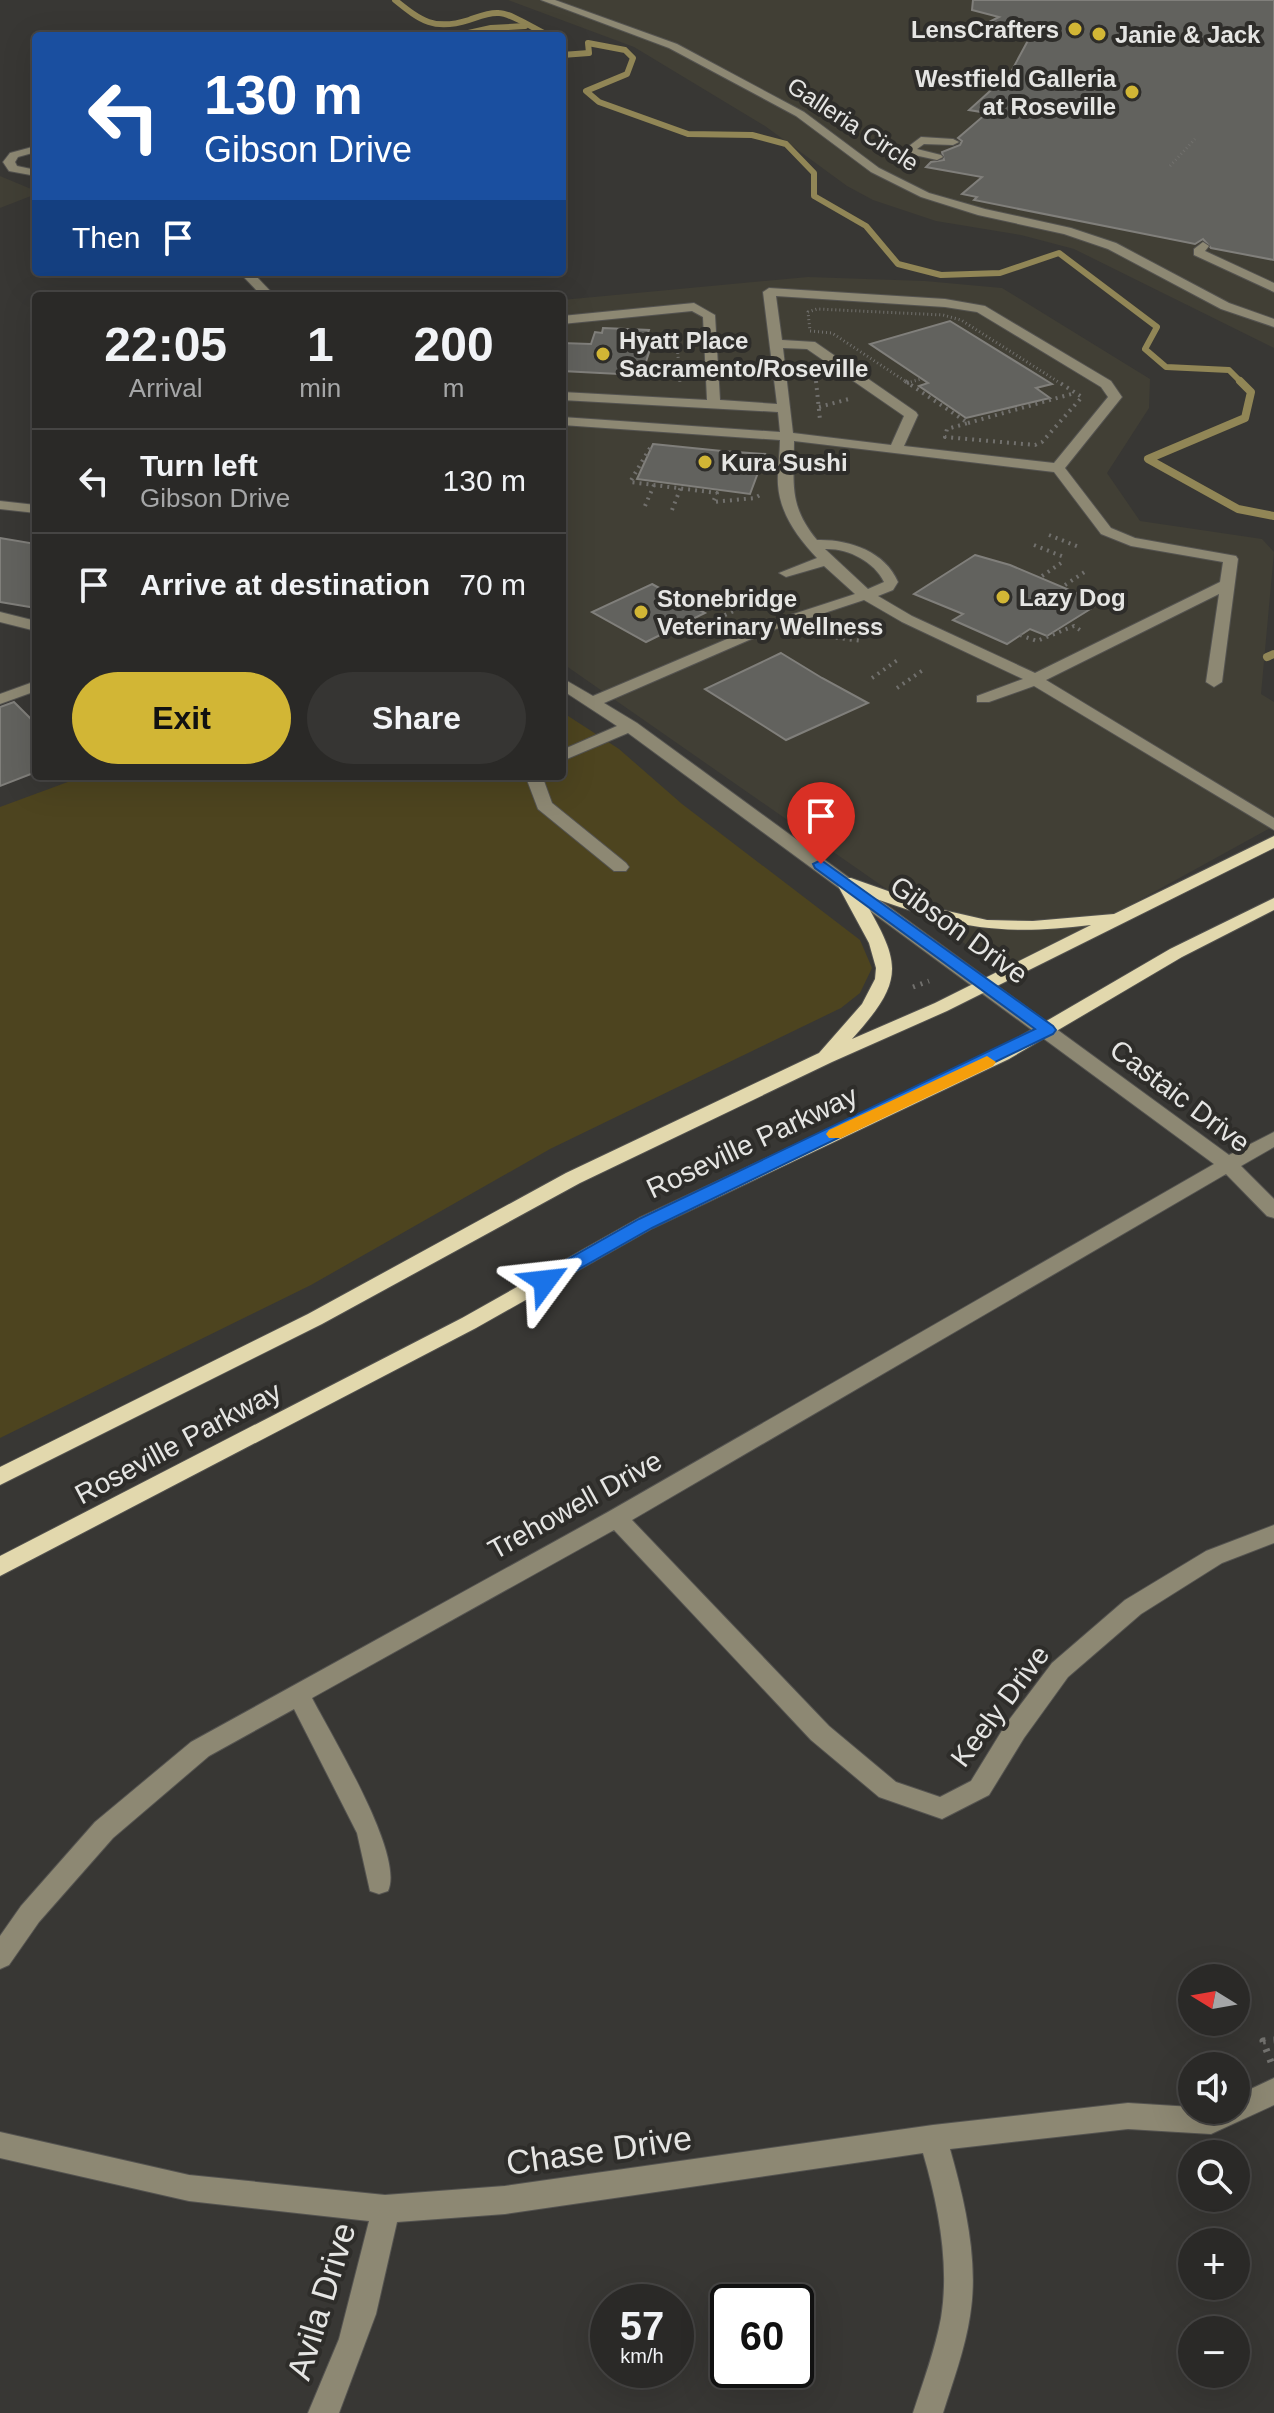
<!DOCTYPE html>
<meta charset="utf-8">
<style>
body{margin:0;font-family:Arial,sans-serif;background:#363533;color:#f1f3f6;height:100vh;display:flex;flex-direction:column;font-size:30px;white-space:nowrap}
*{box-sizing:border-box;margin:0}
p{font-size:26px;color:#a5a6a7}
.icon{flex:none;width:44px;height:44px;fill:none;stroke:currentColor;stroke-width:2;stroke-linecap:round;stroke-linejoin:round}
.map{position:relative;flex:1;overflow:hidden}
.sheet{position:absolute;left:32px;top:292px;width:534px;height:488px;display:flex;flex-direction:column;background:#2a2927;border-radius:8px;box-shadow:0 8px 32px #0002,0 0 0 2px #464544}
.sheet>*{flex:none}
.hud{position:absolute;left:32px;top:32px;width:534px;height:244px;border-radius:8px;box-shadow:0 8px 32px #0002,0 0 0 2px #464544;background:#1a4fa0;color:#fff;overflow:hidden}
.needle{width:52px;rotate:281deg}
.controls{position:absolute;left:1178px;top:1964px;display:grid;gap:16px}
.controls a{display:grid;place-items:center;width:72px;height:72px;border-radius:50%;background:#2a2927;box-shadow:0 8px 32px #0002,0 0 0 2px #464544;font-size:40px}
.speed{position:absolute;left:590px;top:2284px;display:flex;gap:16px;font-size:40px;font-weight:700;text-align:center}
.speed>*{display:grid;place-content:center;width:104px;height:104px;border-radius:50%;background:#2a2927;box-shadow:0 8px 32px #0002,0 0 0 2px #464544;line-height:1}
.speed small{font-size:20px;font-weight:400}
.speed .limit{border:4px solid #111;border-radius:12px;background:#fff;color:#111}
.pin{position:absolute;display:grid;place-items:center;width:68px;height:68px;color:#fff;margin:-82px -34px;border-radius:50% 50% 50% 0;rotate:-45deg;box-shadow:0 0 8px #0007}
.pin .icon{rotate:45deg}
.me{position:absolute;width:88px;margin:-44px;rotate:60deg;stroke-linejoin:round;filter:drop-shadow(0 0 6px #0008)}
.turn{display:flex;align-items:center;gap:28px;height:168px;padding:0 40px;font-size:36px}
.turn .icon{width:104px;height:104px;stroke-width:2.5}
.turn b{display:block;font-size:56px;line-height:68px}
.then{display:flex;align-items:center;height:76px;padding:0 40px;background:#0003;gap:16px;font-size:30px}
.eta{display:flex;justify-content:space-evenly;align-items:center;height:136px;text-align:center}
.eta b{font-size:48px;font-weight:600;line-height:56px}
.button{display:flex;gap:16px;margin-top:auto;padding:16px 40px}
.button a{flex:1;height:92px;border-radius:48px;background:#d2b635;color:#111;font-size:32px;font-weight:600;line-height:92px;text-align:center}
.button a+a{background:#363533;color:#f1f3f6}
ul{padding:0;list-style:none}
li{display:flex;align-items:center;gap:24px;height:104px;padding:0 40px;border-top:2px solid #464544}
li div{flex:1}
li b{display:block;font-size:30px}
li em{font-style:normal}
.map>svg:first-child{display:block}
</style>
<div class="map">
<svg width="1274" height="2413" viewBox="0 0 1274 2413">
<rect width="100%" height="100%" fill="#383734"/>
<!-- built -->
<g fill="#413f35">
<polygon points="508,0 1274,0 1274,348 1074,249 1021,235 936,221 873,200 847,186 765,126 634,47"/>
<polygon points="0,176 36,191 36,194 0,208"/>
<polygon points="808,277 925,281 1002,288 1150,379 1149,408 1107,473 1140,521 1262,539 1274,552 1261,694 1274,702 1274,826 1007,973 562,663 562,300"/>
</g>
<!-- green -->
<polygon fill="#4d441f" points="562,712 619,749 682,804 860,940 872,968 860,993 841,1008 550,1149 311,1285 0,1438 0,807 84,776 562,776"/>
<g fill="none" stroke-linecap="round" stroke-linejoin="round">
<!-- stream-far1 -->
<g stroke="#918656" stroke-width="6">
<path d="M395,0C421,21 434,31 469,20C478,17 489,12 499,13C511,13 536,30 550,36"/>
<polyline points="455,36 491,28 525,26"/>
<polyline points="562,55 589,53 588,43 625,50 633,58 627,74 586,91 599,102 688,134 752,135 786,144 814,173 814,196 866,226 898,264 941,275 1000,273 1059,253 1157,327 1145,349 1166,367 1229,370 1242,383"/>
</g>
<!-- stream -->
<g stroke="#918656" stroke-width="8">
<polyline points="1240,381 1251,392 1245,418 1148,459 1238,509 1274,516"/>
<polyline points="1267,657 1274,654"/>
</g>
</g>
<!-- building -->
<g fill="#62625e" stroke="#807f7b" stroke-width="2">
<polygon points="973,0 1274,0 1274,260 1211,248 1203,239 1195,244 974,200 977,197 962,194 982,177 926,167 931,162 944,160 942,152 960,145 962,141 958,138 987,113 969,110 1011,72 1032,33 991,21 999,17 972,10"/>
<polygon points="950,321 1052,384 1036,388 1050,398 966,418 919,386 928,383 870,344"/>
<polygon points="603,328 649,330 646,339 653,340 643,371 620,370 619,374 562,371 562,343 591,344 595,332 602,333"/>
<polygon points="653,444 722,451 765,454 750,494 637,479"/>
<polygon points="0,538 36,544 36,608 0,602"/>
<polygon points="975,555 1010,565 1100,603 1047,636 1030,629 1007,644 953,620 963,614 914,594"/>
<polygon points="652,584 705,613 646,642 592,612"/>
<polygon points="781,653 822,678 868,703 786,740 705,689"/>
<polygon points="14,702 36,724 36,772 0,786 0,707"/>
</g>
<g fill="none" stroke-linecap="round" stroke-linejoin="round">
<defs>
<g id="minor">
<polygon points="541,0 555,0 677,44 804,112 879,168 929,193 985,209 1071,228 1116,243 1229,303 1274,319 1274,327 1221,309 1108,249 1064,234 978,215 921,197 871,172 796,116 669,48"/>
<polygon points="921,137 953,139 959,142 953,145 924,144 917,149 941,155 943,157 937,160 905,153 905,149"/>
<polygon points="36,146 36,152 18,157 15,162 17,166 36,170 36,176 9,171 3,162 10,153"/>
<polygon points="1203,242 1209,246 1205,251 1274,283 1274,292 1194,255 1194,249"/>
<polygon points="239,272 252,272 275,296 262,296"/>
<path d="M769,288L945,299L985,306L1111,381L1122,397L1065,468L1111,528L1135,538L1236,556L1238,559L1222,682L1214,687L1206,682L1219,594L1046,680L1274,818V830L1034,686L989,702H977V696L1023,679L902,622L864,600L770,631L604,703L637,723L1229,1155L1274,1132V1147L1241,1166L1274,1199V1218L1267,1216L1226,1174L632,1520L829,1726L896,1782L940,1797L971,1781L1006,1724L1052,1663L1125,1600L1206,1551L1274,1525V1543L1222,1563L1141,1614L1068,1677L1024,1738L989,1795L942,1819L879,1797L811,1740L614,1530L312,1698C331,1735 405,1855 388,1891L379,1894L370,1891L357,1833L294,1709L209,1756L113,1838L39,1922L9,1965L0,1969V1936L21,1906L95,1822L191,1742L608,1512L1214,1164L628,733L562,761V750L617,726L562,690V678L593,696L760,625L855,594L824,566L786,577L779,573L817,558C798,538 780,514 778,485C777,470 780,455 780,440L562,425V417L780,432L778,412L562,400V392L707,400L703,317L692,311L562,324V316L694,303L715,315L720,400L777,404L763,292ZM776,296L945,307L977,312L1101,387L1108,397L1054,463L904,446L918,415L916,412L815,342L782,340ZM783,348L807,349L904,416L891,445L793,433ZM794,441L1054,472L1101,534L1131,546L1223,562L1220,582L1035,673L912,616L878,596L893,590L898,582C885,551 848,539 817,540C788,505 794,483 794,441ZM825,549C847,548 874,561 884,582L868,589Z"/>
<polygon points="0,501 36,505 36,513 0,509"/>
<polygon points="0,612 36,621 36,631 0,622"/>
<polygon points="36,681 36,691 0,704 0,694"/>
<polygon points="530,776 547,776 544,781 552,803 626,863 629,867 626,871 614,871 538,809 527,780"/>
<path d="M1274,2078V2105L1211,2134L1128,2129L950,2149C965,2202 979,2262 970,2316C965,2349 953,2381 943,2413H913C923,2382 935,2350 941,2318C950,2264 938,2204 923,2153L505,2214L397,2222L376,2314L339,2413H308L339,2339L369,2221L189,2201L0,2158V2132L189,2175L385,2195L505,2186L933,2125L1128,2103L1192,2107V2110H1236V2096Z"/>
</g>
<g id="major">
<path d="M1274,836V848L947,1011L832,1062L580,1183L322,1324L0,1485V1467L308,1314L566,1173L819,1053L862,1004L875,979L876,968L869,943L836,882L839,878H851L939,909L987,920L1033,921L1114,914ZM860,893C950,926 994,937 1091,925L935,1003L852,1039C908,977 900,962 860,893Z"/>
<polygon points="1274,898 1274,910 1182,957 1009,1059 653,1228 476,1328 0,1576 0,1556 462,1318 639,1218 995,1051 1170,949"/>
</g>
</defs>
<!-- minor casing -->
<use href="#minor" stroke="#545350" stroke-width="2"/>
<!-- major casing -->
<use href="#major" stroke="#545350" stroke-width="2"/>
<!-- path-far3 -->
<g stroke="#71706d" stroke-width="3" stroke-dasharray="1 3" stroke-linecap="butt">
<polyline points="1005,37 1020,30"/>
<polyline points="1170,166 1195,139"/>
<polyline points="676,329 680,383"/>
<polyline points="907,383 921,379"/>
<polyline points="908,383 832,333 810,331 808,312 817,309 943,315 961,320 1060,383"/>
</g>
<!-- path-far2 -->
<g stroke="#71706d" stroke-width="4" stroke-dasharray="2 5" stroke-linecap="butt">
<polyline points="816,381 820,420"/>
<polyline points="905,381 968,423 947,429 945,437 1035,445 1042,442 1082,397 1057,381"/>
<polyline points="907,383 913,381"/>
<polyline points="819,407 849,399"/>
<polyline points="968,423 1075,393"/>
<polyline points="650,448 630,482 717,493 713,502 755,498 762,494"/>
<polyline points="645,506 654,485"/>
<polyline points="672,510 681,487"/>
<polyline points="1049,535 1079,547"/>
<polyline points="1034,545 1064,557"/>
<polyline points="1042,576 1064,561"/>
<polyline points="1065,585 1086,571"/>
<polyline points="713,626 706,624 740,608"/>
<polyline points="1020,635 1037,641 1074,626 1080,630"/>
<polyline points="822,636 862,641"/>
<polyline points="872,678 899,659"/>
<polyline points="897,688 923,670"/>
</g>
<!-- path-far1 -->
<polyline stroke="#71706d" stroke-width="5" stroke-dasharray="2 6" stroke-linecap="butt" points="913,987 929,981"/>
<!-- path -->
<polyline stroke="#71706d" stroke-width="7" stroke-dasharray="3 8" stroke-linecap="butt" points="1271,2062 1263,2041 1274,2040"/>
<!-- minor -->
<use href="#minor" fill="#8d8873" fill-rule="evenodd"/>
<!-- major -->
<use href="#major" fill="#e2d8ad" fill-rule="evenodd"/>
</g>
<!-- route -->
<polygon fill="#1a73e8" stroke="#114b97" stroke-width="2" points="821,860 1053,1026 1056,1030 1053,1034 652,1228 551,1285 538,1285 535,1281 538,1276 639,1219 1035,1029 815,868 813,864"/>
<!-- slow -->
<polygon fill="#f59e0b" points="987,1056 996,1062 993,1066 841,1138 829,1138 826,1134 829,1130"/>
<!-- markers -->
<g fill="#d2b635" stroke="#2e2d2a" stroke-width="3">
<circle cx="1075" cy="29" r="8"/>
<circle cx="1099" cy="34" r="8"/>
<circle cx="1132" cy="92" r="8"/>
<circle cx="603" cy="354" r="8"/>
<circle cx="705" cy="462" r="8"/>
<circle cx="1003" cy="597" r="8"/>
<circle cx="641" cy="612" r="8"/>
</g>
<g text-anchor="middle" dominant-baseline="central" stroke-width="8" stroke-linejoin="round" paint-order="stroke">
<!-- far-poi labels -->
<g font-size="24" font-weight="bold" fill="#e5e5e3" stroke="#2e2d2a" text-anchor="start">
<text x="1059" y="29" text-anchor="end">LensCrafters</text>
<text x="1115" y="34">Janie &amp; Jack</text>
<text x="1116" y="78" text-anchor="end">Westfield Galleria<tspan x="1116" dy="28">at Roseville</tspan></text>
<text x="619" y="340">Hyatt Place<tspan x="619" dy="28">Sacramento/Roseville</tspan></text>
<text x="721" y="462">Kura Sushi</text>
<text x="1019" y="597">Lazy Dog</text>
<text x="657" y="598">Stonebridge<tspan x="657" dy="28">Veterinary Wellness</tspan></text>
</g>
<!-- far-street labels -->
<g font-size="24" fill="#e5e5e3" stroke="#2e2d2a">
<text transform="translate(853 124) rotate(33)">Galleria Circle</text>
</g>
<!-- street labels -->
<g font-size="28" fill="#e5e5e3" stroke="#2e2d2a">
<text transform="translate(959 930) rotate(36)">Gibson Drive</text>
<text transform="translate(1180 1096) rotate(37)">Castaic Drive</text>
<text transform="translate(752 1142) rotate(-25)">Roseville Parkway</text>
<text transform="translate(178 1443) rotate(-28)">Roseville Parkway</text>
<text transform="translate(575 1505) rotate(-29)">Trehowell Drive</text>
<text transform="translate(1000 1706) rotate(-53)">Keely Drive</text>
</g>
<!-- near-street labels -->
<g font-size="34" fill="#e5e5e3" stroke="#2e2d2a">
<text transform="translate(599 2150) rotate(-8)">Chase Drive</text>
<text transform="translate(321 2301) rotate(-73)">Avila Drive</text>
</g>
</g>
</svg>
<div class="controls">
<a><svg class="needle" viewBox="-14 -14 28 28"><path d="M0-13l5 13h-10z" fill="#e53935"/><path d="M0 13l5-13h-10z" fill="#a5a6a7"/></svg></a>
<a><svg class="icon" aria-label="sound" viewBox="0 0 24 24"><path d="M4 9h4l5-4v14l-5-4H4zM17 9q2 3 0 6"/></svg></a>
<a><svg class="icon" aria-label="search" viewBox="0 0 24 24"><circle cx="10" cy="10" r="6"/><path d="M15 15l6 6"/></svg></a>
<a>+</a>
<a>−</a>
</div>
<div class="speed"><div>57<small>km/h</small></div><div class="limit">60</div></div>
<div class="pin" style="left:821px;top:864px;background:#d93025"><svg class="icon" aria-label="arrive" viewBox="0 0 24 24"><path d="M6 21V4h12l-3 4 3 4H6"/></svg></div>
<svg class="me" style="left:545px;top:1281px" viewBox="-20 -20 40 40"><path d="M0-17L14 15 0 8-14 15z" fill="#1a73e8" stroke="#fff" stroke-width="4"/></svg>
<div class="hud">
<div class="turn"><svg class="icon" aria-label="left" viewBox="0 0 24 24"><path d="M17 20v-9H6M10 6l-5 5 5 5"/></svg><div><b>130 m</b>Gibson Drive</div></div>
<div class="then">Then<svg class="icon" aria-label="arrive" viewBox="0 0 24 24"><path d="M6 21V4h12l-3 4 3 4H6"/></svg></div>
</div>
<section class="sheet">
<div class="eta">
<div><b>22:05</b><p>Arrival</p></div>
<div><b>1</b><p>min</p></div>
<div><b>200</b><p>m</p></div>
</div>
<ul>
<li><svg class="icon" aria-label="left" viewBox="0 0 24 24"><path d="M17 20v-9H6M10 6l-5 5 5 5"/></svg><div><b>Turn left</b><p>Gibson Drive</p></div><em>130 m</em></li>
<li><svg class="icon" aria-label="arrive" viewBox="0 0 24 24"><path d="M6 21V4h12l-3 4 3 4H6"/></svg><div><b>Arrive at destination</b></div><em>70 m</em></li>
</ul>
<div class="button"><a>Exit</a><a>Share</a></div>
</section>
</div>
